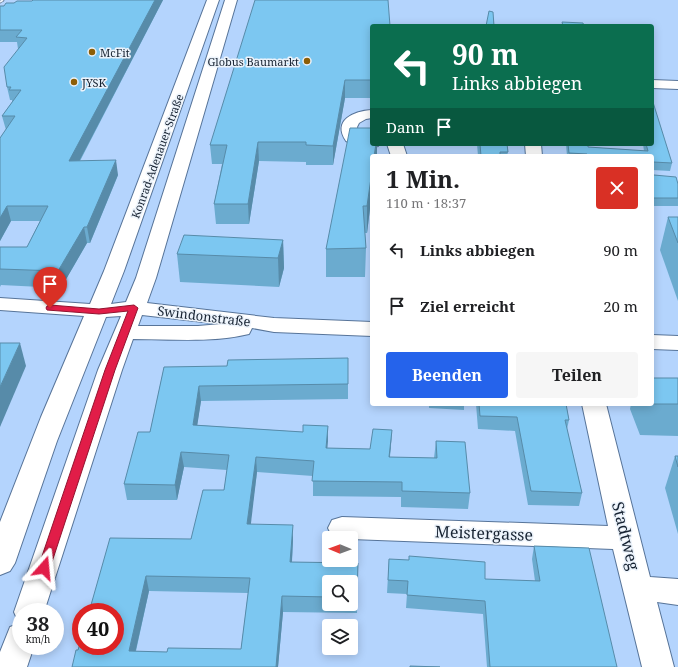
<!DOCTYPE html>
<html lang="de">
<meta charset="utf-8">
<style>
body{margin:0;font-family:"Noto Serif",serif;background:#f6f6f6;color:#202124;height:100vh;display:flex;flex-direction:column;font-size:15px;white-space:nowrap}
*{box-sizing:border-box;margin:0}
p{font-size:13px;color:#757577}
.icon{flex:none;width:22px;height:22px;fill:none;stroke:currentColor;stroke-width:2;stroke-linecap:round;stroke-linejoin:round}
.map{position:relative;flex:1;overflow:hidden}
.drawer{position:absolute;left:370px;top:154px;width:284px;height:252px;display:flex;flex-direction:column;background:#fff;border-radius:4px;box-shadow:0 2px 10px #0003}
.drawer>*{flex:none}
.guide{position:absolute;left:370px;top:24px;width:284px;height:122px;border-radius:4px;box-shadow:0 2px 10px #0003;background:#0b6e4f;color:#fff;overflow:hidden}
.needle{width:26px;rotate:271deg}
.fabs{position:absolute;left:322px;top:531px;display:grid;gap:8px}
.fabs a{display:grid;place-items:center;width:36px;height:36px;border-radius:4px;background:#fff;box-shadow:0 2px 10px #0003;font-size:20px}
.speed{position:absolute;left:12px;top:603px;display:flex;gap:8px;font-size:20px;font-weight:700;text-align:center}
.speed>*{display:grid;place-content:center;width:52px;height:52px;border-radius:50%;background:#fff;box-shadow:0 2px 10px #0003;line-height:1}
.speed small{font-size:10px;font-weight:400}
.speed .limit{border:6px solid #d22;background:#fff;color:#111}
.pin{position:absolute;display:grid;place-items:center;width:34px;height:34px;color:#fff;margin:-41px -17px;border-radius:50% 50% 50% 0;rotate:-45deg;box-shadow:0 0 4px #0007}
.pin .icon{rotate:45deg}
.me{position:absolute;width:44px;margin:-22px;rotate:18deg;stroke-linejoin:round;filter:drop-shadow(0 0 3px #0008)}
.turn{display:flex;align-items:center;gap:14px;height:84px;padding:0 16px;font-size:18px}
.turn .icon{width:52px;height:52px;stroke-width:2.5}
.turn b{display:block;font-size:28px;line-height:34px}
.then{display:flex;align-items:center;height:38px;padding:0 16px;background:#0003;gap:8px;font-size:15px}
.round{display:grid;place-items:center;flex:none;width:42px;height:42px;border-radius:4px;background:#f6f6f6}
.overview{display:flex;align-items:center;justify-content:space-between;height:68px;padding:0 16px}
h1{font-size:24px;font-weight:700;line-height:30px}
.button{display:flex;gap:8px;margin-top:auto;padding:8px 16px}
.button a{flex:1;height:46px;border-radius:4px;background:#2563eb;color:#fff;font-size:16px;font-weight:700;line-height:46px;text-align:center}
.button a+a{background:#f6f6f6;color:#202124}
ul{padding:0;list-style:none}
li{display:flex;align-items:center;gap:12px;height:56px;padding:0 16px}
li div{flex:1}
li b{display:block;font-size:15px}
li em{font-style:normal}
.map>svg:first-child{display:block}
</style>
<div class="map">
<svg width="678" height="667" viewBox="0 0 678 667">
<rect width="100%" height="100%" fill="#b4d4fd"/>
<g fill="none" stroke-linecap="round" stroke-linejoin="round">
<defs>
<g id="minor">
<path d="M207,0H219L124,271L111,304L126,302L136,278L225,0H237L156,278L147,303L274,318L372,322V336L274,332L252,328L249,334C212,343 171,339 133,339L122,370L44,612H21V622L18,621L14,612L98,370L121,316L106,317L57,441L15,563L10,571L0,575V522L41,417L84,316L0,310V298L90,304L104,271ZM142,315L221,324L198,326H138Z"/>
<polygon points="652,80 678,81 678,89 652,88"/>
<path d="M372,110V118L366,119L359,123L357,127L359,135L372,138V144H379L378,146C367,149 356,146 346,141C332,120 354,111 372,110Z"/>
<polygon points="387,144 403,144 407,156 391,156"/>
<polygon points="525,144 541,144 542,156 526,156"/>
<polygon points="652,335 678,336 678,350 652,349"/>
<polygon points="582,404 606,404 650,577 678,579 678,605 657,602 674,667 642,667 613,549 351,539 351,538 339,538 332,536 328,528 332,520 342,517 608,526"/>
<polygon points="21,623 21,646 34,646 27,667 0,667 0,652 10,627"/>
</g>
</defs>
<!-- minor casing -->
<use href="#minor" stroke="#577499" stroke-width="2"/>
<!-- minor -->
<use href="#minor" fill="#fff" fill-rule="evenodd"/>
<defs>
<polyline id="rail" points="0,2 3,0"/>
</defs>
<!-- rail casing -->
<use href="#rail" stroke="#647a96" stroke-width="3"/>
<!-- rail -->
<use href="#rail" stroke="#ecf3fb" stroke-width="2" stroke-dasharray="5.5" stroke-linecap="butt"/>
</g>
<!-- wall -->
<g fill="#6babcf" fill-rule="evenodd">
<polygon points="163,0 80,161 118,175 90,243 87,243 61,288 1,285 0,287 0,247 27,247 40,221 11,221 0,241 0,138 6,130 2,116 12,102 12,100 10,100 7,87 18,49 17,42 0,42 0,6"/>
<polygon points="372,26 372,98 345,98 333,165 306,165 306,162 259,161 249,224 216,224 214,204 222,164 212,164 210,145"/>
<polygon points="477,144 507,144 508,152 507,156 478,156"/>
<polygon points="566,144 588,144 588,147 644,151 643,144 652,144 672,163 670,171 652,170 652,173 654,175 678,184 678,206 652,206 652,156 567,156"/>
<polygon points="377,153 367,233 365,233 366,248 365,277 326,277 326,249"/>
<polygon points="668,217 678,217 678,301 660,250"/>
<polygon points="283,240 284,268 279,287 180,282 177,254"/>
<path d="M164,367L348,384V399L201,401L197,425L303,432L328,426L327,448L370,449L392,430L390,457L434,458L436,441L470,493L468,509L401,507V497L313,496V476L257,472L250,524L293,540L292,562L358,563L357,613L283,612L278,667H72L78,650L89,612L191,539L224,490L227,470L184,467L177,500H127L124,484L150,432ZM329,582H351V604H329ZM149,591L248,593L241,649L167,652L136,651Z"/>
<polygon points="678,378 678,436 640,435 630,409 631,404 652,404"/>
<polygon points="429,404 464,404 464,410 429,408"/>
<polygon points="476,404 566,404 569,420 567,429 582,493 579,506 528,505 515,431 478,429"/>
<polygon points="675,456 678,456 678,534 665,488"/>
<polygon points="534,546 617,667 487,667 483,614 406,608 407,594 387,593 389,559 485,579 535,581 532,559"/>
</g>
<!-- shaded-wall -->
<g fill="#578ba9">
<polygon points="155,0 163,0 72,175 69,161"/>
<polygon points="345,80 345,98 333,165 333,146"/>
<polygon points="258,142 259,161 249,224 248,204"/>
<polygon points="376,144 377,144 377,156 374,156"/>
<polygon points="116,160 118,175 90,243 87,227"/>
<polygon points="372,171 372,192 367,233 367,206"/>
<polygon points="7,206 11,221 0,241 0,218"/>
<polygon points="84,227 87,243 61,288 58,271"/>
<polygon points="283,240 284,268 279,287 278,258"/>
<polygon points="20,343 26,366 0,427 0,387"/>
<polygon points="199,386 201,401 195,440 193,425"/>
<polygon points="328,426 328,441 326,464 326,448"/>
<polygon points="392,430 391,445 388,472 389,457"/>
<polygon points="181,452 184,467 177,500 175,485"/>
<polygon points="256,457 257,472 249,540 247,524"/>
<polygon points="293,525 293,540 291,577 290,562"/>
<polygon points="146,576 149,591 132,667 129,651"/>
<polygon points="282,596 283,612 278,667 276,667"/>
</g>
<!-- building -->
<g fill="#7cc7f1" stroke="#578ba9" fill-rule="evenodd">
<polygon points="33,0 155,0 69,161 116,160 87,227 84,227 58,271 0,269 0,247 27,247 48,206 7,206 0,218 0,138 15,116 2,116 21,90 9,90 11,87 7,87 4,67 27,38 16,37 22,30 0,30 0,6 4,6 6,3 14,3 17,1 32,1"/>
<polygon points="255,0 388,0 390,26 372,26 372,80 345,80 333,146 306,145 306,142 258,142 248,204 214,204 227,145 210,145"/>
<polygon points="489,11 493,12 494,26 486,26"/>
<polygon points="562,22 583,23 584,26 563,26"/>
<polygon points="652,99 672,163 653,162 652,173 654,175 676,177 678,184 678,198 652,198 652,156 588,156 587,154 569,153 568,144 588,144 588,147 648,151 646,144 652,144"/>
<polygon points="350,128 372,128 372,144 376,144 374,156 372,156 372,171 367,206 363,206 366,248 326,249"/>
<polygon points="480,144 507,144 508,152 500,152 500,156 481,156"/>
<polygon points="668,217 678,217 678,243"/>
<polygon points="184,235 283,240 278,258 177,254"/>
<polygon points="0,343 20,343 0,387"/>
<path d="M348,358V384L199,386L193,425L303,432V425L328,426L326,448L370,449L373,429L392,430L389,457L437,458L436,441L465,442L470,493L402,491V482L312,481L314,461L256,457L247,524L293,525L290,562L358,563L357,598L351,597V582H329V597L282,596L276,667H72L76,650H78L81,640V646H115V612H89L110,538L191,539L203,490H224L229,455L181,452L175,485L124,484L138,432H150L164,367L227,366L228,360ZM146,576L250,578L241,649L168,648L167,652L129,651Z"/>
<polygon points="652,378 678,378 678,404 649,404 652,404"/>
<polygon points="479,404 566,404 569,420 565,420 582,493 531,491 517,417 480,416"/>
<polygon points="675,456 678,456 678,467"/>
<polygon points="534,546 589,548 617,667 490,667 485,601 407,595 408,581 388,580 389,559 409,560 409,556 485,562 485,579 540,581"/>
<polygon points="410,666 440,667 410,667"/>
</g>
<!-- route -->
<polygon fill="#e11d48" stroke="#92132f" points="50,305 99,309 134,305 138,308 115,370 50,568 48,572 44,573 39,572 38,568 105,370 128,311 99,314 47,310 46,308 47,306"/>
<!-- markers -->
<g fill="#8d5e06" stroke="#ecf3fb" stroke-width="1.5">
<circle cx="92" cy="52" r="4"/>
<circle cx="307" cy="61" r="4"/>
<circle cx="74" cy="82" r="4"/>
</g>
<g text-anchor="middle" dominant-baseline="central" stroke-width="3" stroke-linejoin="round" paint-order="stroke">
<!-- far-poi labels -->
<g font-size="11" fill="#172332" stroke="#ecf3fb" text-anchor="start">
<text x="100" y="52">McFit</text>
<text x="299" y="61" text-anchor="end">Globus Baumarkt</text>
<text x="82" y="82">JYSK</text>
</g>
<!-- far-street labels -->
<g font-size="11" fill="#172332" stroke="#ecf3fb">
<text transform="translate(157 156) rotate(-70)">Konrad-Adenauer-Straße</text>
</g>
<!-- street labels -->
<g font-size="13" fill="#172332" stroke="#ecf3fb">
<text transform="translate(204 316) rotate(7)">Swindonstraße</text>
</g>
<!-- near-street labels -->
<g font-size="16" fill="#172332" stroke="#ecf3fb">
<text transform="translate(484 533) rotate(2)">Meistergasse</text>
<text transform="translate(626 536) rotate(76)">Stadtweg</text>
</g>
</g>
</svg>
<div class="fabs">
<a><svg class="needle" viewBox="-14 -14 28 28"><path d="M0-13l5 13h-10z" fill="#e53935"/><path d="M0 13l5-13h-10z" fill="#757577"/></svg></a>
<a><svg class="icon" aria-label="search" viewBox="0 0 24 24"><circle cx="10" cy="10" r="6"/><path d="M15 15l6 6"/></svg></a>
<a><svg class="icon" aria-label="layers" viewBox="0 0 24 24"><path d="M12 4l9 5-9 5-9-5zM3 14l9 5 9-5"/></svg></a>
</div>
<div class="speed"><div>38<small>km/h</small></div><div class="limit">40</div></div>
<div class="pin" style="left:50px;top:308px;background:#d93025"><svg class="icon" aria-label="arrive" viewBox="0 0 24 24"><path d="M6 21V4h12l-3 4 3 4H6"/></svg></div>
<svg class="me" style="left:44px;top:568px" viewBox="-20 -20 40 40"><path d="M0-17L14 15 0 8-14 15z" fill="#e11d48" stroke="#fff" stroke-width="4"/></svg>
<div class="guide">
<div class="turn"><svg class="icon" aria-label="left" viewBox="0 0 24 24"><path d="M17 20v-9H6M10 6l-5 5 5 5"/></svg><div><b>90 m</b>Links abbiegen</div></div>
<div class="then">Dann<svg class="icon" aria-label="arrive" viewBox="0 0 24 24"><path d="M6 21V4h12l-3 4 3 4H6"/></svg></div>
</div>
<section class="drawer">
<div class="overview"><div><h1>1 Min.</h1><p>110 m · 18:37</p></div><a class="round" style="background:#d93025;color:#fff"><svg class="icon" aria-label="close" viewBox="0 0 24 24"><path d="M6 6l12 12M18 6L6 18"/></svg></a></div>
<ul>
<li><svg class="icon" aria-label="left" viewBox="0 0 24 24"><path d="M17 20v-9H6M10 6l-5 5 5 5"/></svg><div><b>Links abbiegen</b></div><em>90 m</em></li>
<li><svg class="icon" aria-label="arrive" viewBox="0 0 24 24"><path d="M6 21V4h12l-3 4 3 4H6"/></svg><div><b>Ziel erreicht</b></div><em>20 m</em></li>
</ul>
<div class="button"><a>Beenden</a><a>Teilen</a></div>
</section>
</div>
